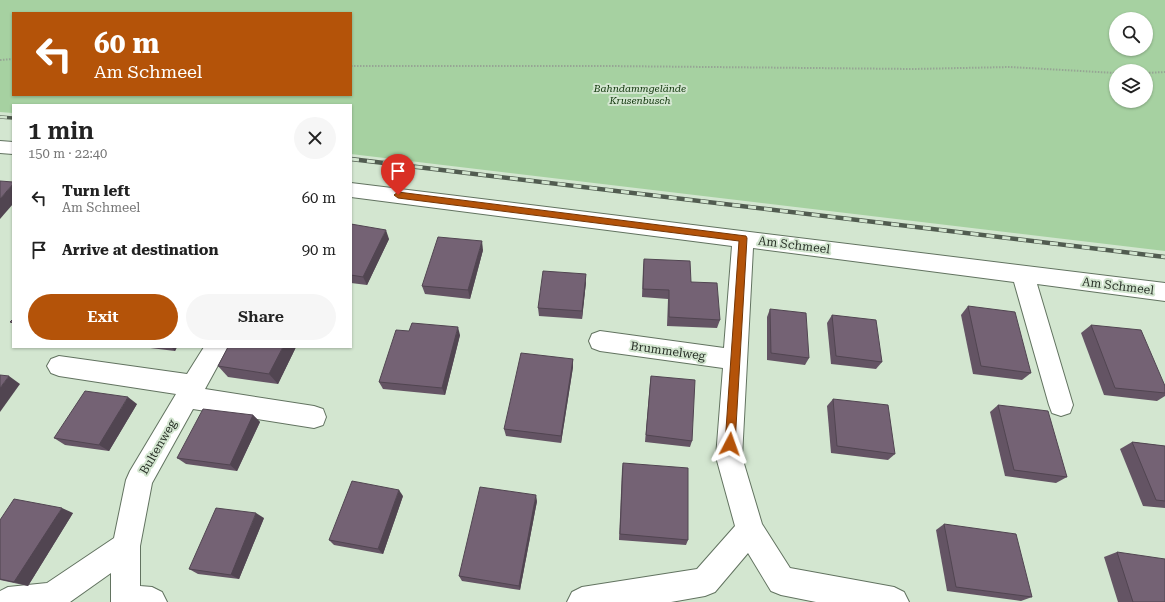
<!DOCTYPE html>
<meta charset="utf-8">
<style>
body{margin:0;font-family:"Roboto Serif",serif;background:#f6f6f6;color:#222;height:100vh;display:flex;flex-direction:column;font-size:15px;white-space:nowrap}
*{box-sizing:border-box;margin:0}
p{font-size:13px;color:#767676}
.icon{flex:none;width:22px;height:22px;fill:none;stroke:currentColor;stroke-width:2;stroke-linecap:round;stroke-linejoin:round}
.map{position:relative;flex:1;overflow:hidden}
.details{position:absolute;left:12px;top:104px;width:340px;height:244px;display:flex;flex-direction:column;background:#fff;border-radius:0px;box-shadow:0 1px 3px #0004}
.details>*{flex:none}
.guide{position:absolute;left:12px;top:12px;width:340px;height:84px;border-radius:0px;box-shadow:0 1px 3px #0004;background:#b45309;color:#fff;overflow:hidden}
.fabs{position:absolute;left:1109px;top:12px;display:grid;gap:8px}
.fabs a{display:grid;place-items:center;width:44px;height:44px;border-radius:50%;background:#fff;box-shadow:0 1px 3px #0004;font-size:20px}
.pin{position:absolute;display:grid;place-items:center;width:34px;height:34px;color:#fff;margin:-41px -17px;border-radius:50% 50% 50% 0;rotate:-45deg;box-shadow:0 0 4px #0007}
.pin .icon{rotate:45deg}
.me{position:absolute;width:44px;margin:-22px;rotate:4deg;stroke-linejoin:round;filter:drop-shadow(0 0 3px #0008)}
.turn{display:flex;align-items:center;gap:14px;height:84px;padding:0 16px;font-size:18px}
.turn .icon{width:52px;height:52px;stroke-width:2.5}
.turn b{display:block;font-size:28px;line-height:34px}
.round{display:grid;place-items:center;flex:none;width:42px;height:42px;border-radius:21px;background:#f6f6f6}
.summary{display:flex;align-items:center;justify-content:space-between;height:68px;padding:0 16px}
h1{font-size:24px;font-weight:600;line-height:30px}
.button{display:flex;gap:8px;margin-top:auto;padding:8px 16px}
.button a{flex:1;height:46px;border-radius:24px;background:#b45309;color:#fff;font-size:16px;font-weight:600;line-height:46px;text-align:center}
.button a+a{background:#f6f6f6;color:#222}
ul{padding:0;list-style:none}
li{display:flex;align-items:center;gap:12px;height:52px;padding:0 16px}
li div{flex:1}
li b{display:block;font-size:15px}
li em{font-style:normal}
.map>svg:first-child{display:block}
</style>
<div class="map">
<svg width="1165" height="602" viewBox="0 0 1165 602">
<rect width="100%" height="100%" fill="#d3e6d0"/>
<!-- green -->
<path fill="#a6d1a1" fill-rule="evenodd" d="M0,0H1165V251L351,154V105H13V113L0,112ZM13,13H351V95H13ZM1116,19H1146V49H1116ZM1116,71H1146V101H1116Z"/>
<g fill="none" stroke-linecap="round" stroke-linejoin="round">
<defs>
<g id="minor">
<polygon points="0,141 13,142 13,154 0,153"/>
<polygon points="351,183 1165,283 1165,301 1037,284 1073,405 1070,413 1061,416 1052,413 1049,405 1014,282 753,248 742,457 762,524 790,568 894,587 904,592 909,602 816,602 781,595 771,591 748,553 715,592 705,596 671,602 567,602 572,592 582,587 697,569 735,526 716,457 723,368 600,351 592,348 589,341 592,334 600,331 724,348 732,246 351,197"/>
<polygon points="204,347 228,347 205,389 314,406 323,409 326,417 323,425 314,428 193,409 152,483 140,546 140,586 152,587 162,592 167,602 111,602 111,573 70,602 0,602 0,591 8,587 47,583 114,538 126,480 130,471 176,394 59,376 51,373 47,366 51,359 59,356 187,374"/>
</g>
</defs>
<!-- minor casing -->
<use href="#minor" stroke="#627360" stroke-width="2"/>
<!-- path -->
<g stroke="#96a594" stroke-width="2" stroke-dasharray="1.5 1.5" stroke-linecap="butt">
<polyline points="0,60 13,59"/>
<polyline points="351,66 607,66 913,69 1010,67 1116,73"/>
<polyline points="1146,73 1165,72"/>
</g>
<!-- minor -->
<use href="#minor" fill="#fff" fill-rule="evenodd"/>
<defs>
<polyline id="rail-far1" points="0,117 13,118"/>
<polyline id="rail" points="351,159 1165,257"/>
</defs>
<!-- rail-far1 casing -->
<use href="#rail-far1" stroke="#515c50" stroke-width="3.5"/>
<!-- rail casing -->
<use href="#rail" stroke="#515c50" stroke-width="4.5"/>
<!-- rail-far1 -->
<use href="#rail-far1" stroke="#d3e6d0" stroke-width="2.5" stroke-dasharray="7" stroke-linecap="butt"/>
<!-- rail -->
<use href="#rail" stroke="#d3e6d0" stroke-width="3" stroke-dasharray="8" stroke-linecap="butt"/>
</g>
<!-- wall -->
<g fill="#645464">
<polygon points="351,224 389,239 367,285 351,283"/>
<polygon points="483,250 470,299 425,294 422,286"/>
<polygon points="644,259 691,282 720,320 717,328 667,326 668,299 642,297 643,267"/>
<polygon points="586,282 582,319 539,316 538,308"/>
<polygon points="968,306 1031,373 1022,380 973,374 961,315"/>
<polygon points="770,309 809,358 805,365 767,360 767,317"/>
<polygon points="832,315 882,362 876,369 831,364 827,323"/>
<polygon points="1091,325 1165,386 1165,396 1157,401 1104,395 1081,333"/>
<polygon points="409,331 460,335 445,395 383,389 379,382"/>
<polygon points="142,347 177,347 175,351"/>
<polygon points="296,347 278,384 228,377 218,366"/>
<polygon points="573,359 573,367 561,443 506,436 504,429"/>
<polygon points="651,376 692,441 690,447 645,442 650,383"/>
<polygon points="833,399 895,454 888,460 831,453 827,406"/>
<polygon points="137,404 109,451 65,445 54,438"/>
<polygon points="998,405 1067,477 1056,483 1005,476 990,412"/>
<polygon points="253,415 260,422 237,471 186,464 177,458"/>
<polygon points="1132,442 1165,446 1165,508 1143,506 1120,449"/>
<polygon points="623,463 688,540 686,545 619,540 622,469"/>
<polygon points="403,496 383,554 334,545 329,540"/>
<polygon points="537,501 520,590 462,581 459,576"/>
<polygon points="73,513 28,586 0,580 0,520"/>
<polygon points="264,518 239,579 198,574 189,569"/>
<polygon points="944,524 1032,597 1021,601 947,591 936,530"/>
<polygon points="1117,552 1165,602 1118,602 1104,557"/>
</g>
<!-- shaded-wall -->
<g fill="#514551">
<polygon points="13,184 13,204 0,219 0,199"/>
<polygon points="386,230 389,239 367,285 363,277"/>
<polygon points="482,241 483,250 470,299 468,290"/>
<polygon points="586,274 586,282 582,319 582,311"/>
<polygon points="458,327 460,335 445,395 442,388"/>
<polygon points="171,347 177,347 175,351"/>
<polygon points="283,347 296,347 278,384 269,374"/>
<polygon points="573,359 573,367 561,443 561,436"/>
<polygon points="9,376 20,384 0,412 0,388"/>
<polygon points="128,397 137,404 109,451 99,445"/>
<polygon points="253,415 260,422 237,471 230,465"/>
<polygon points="399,490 403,496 383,554 378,549"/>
<polygon points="536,495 537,501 520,590 519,586"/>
<polygon points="62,508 73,513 28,586 14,582"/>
<polygon points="256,513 264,518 239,579 231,575"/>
</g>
<!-- building -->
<g fill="#746274" stroke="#514551">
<polygon points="0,181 13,182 13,184 0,199"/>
<polygon points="351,224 386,230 363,277 351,275"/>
<polygon points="438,237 482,241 468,290 422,286"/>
<polygon points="644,259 690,261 691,282 717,283 720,320 669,317 669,290 643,289"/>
<polygon points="543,271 586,274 582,311 538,308"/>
<polygon points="968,306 1015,312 1031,373 981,366"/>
<polygon points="770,309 806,313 809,358 771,353"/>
<polygon points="832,315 876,320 882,362 836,356"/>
<polygon points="13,319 13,323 10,322"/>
<polygon points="412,323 458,327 442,388 379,382 396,330 409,331"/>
<polygon points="1091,325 1141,330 1165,386 1165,393 1115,388"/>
<polygon points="228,347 283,347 269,374 218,366"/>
<polygon points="521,353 573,359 561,436 504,429"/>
<polygon points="0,375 9,376 0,388"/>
<polygon points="651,376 695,380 692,441 646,435"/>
<polygon points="85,391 128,397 99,445 54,438"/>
<polygon points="833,399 888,405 895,454 837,446"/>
<polygon points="998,405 1048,411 1067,477 1014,470"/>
<polygon points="203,409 253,415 230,465 177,458"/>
<polygon points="1132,442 1165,446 1165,501 1156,500"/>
<polygon points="623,463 688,468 688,540 620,534"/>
<polygon points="352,481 399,490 378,549 329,540"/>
<polygon points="480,487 536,495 519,586 459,576"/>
<polygon points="14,499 62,508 14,582 0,579 0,520"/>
<polygon points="216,508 256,513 231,575 189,569"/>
<polygon points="944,524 1016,534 1032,597 956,587"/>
<polygon points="1117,552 1165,559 1165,602 1133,602"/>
</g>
<!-- route -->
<polygon fill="#b45309" stroke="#753606" points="398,192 746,236 747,238 735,444 734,447 730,448 726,447 725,444 739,241 398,198 394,195"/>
<g text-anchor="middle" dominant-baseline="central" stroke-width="4" stroke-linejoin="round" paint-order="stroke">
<!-- far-park labels -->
<g font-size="10" font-style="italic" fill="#0d3208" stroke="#d3e6d0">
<text x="640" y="88">Bahndammgelände<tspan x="640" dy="12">Krusenbusch</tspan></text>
</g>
<!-- street labels -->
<g font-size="12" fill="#293128" stroke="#d3e6d0">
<text transform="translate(794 245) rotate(7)">Am Schmeel</text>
<text transform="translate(1118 286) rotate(7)">Am Schmeel</text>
<text transform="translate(668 351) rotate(8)">Brummelweg</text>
<text transform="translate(158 447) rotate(-60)">Bultenweg</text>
</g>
</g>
</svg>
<div class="fabs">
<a><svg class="icon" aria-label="search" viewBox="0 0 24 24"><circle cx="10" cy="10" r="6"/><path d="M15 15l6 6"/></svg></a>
<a><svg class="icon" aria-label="layers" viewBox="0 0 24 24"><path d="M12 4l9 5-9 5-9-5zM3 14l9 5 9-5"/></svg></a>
</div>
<div class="pin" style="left:398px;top:195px;background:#d93025"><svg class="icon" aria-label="arrive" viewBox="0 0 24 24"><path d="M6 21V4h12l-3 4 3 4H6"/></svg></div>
<svg class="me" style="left:730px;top:444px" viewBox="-20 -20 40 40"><path d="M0-17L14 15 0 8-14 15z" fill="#b45309" stroke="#fff" stroke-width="4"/></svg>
<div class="guide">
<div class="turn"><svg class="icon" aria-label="left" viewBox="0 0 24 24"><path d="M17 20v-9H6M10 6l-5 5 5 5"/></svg><div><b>60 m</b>Am Schmeel</div></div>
</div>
<section class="details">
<div class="summary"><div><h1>1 min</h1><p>150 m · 22:40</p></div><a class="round"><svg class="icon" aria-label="close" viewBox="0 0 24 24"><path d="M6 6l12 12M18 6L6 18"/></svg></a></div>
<ul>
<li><svg class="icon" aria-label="left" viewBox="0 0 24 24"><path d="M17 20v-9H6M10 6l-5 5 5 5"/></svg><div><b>Turn left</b><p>Am Schmeel</p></div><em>60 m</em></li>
<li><svg class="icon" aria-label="arrive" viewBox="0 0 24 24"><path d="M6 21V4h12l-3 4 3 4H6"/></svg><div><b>Arrive at destination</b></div><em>90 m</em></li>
</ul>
<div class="button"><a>Exit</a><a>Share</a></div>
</section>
</div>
